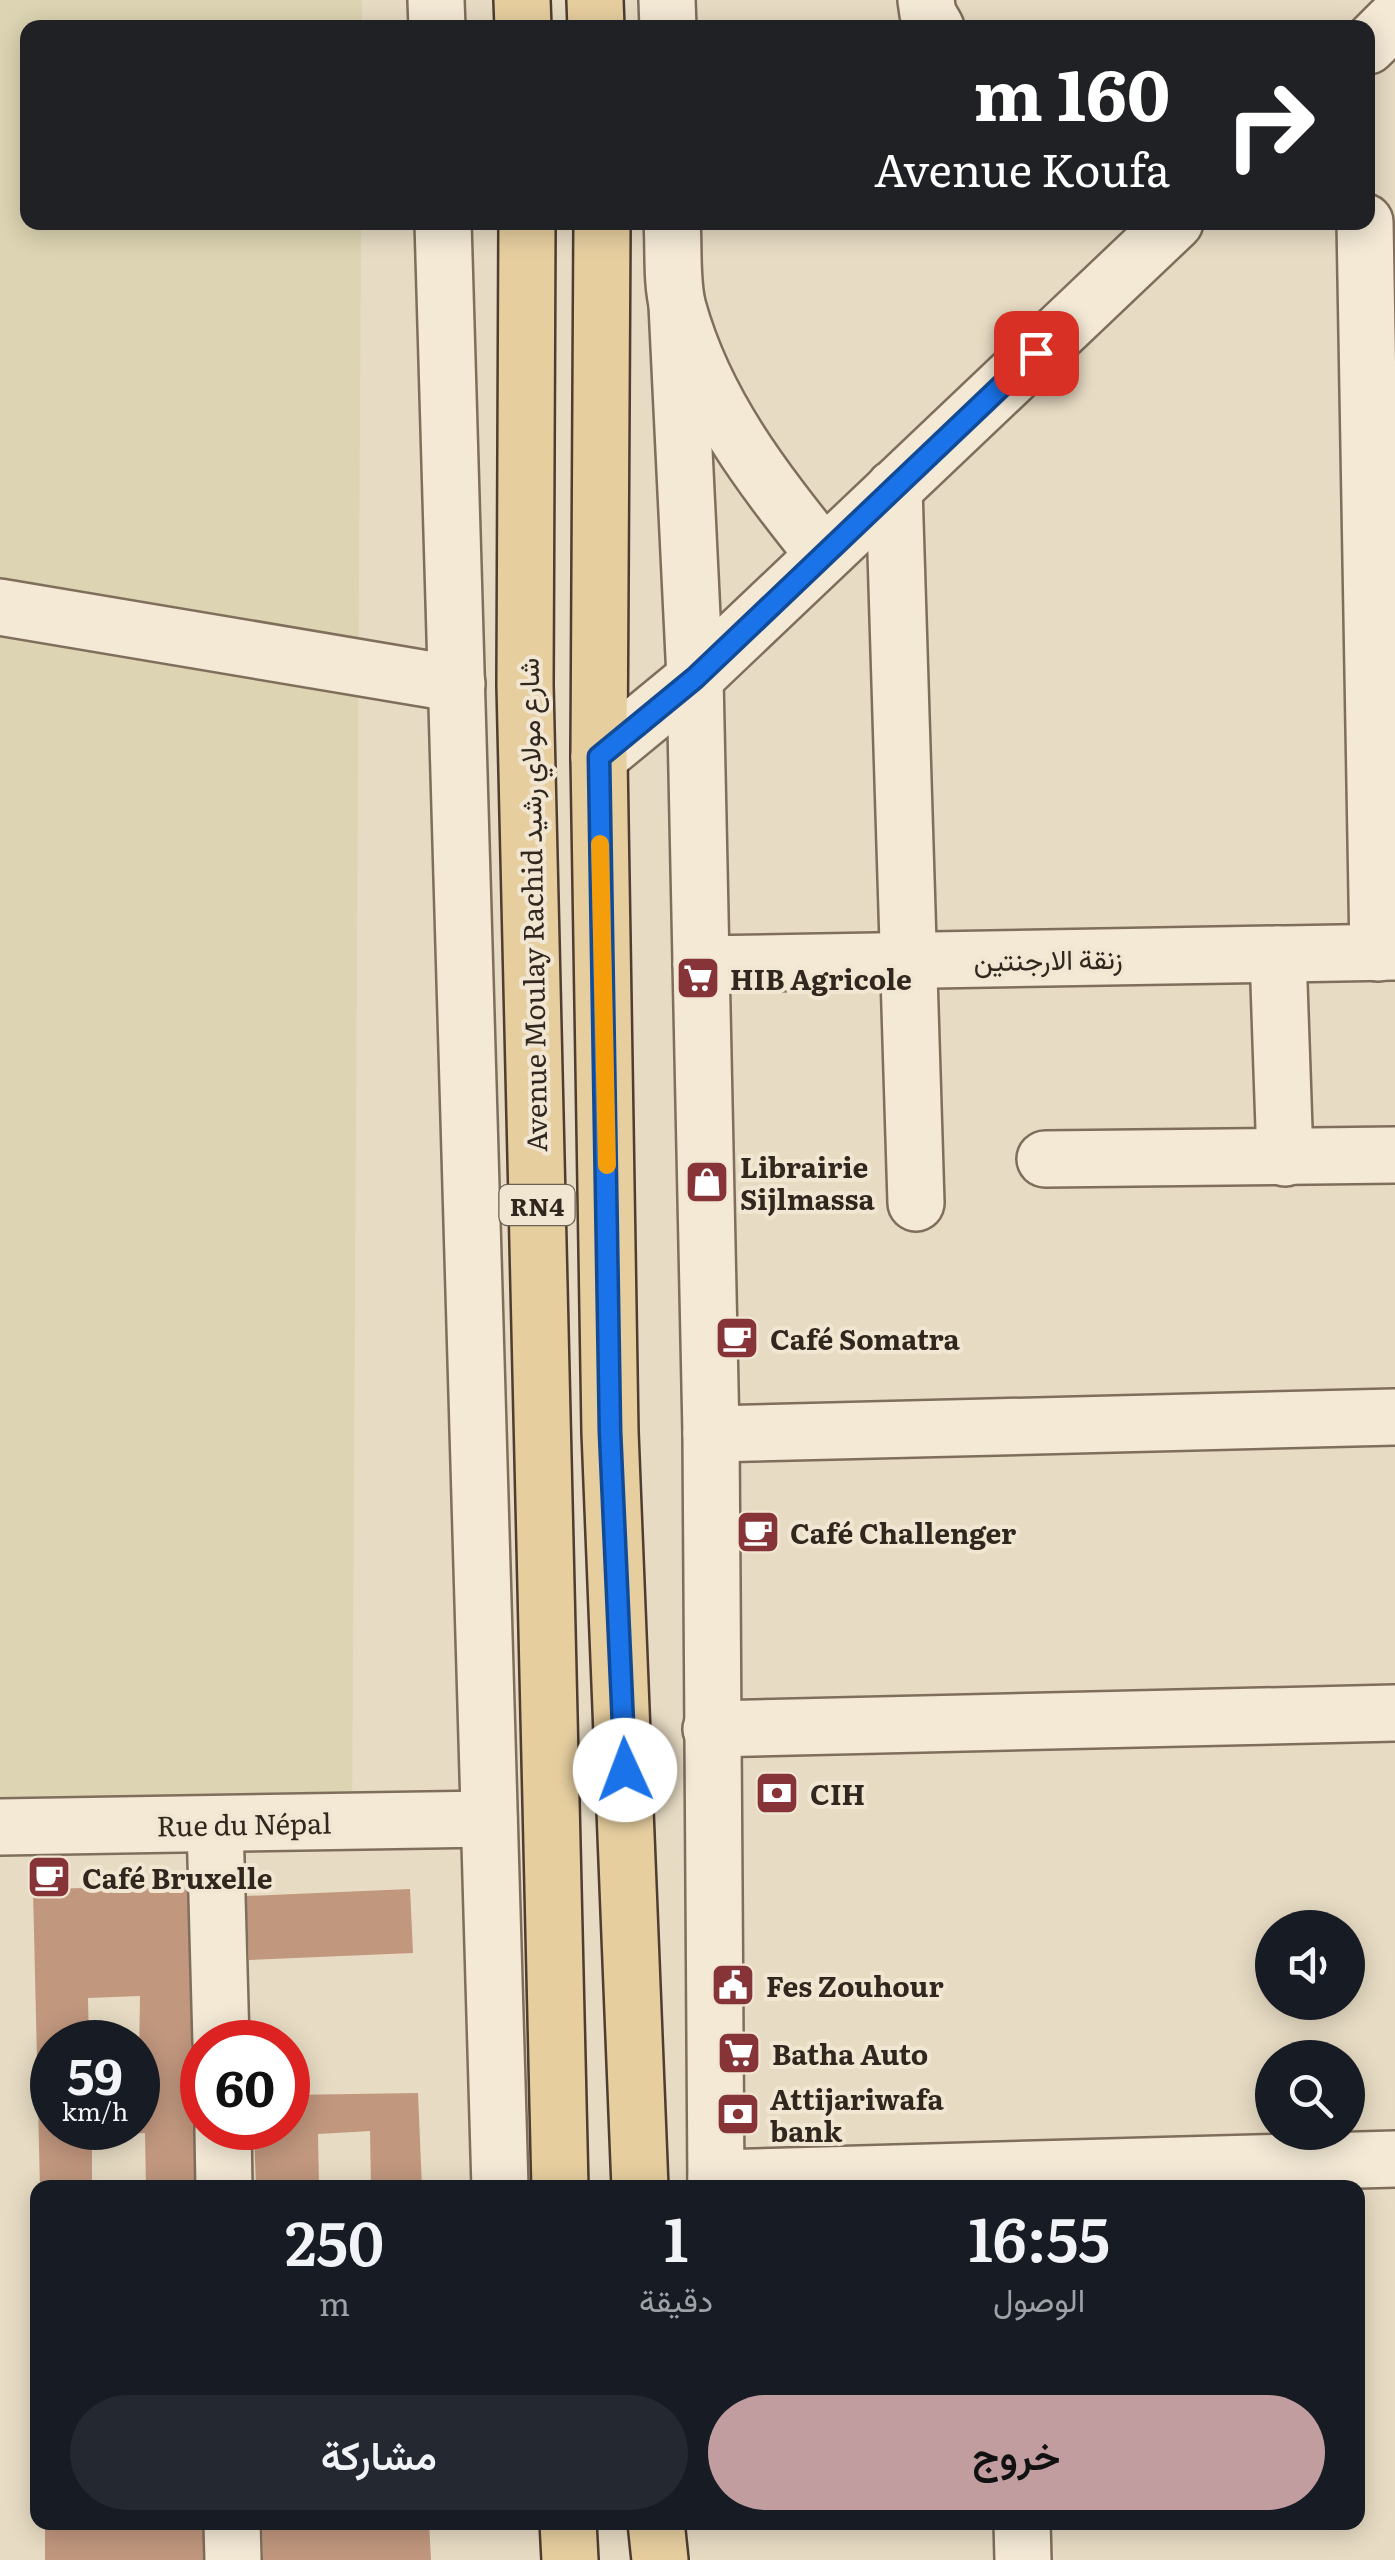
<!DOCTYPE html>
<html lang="ar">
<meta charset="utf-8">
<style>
body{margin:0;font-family:Literata,Vazirmatn,serif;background:#242831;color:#f1f3f6;direction:rtl;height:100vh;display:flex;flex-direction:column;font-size:38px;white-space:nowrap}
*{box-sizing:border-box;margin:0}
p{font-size:32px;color:#9ea1a6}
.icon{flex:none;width:55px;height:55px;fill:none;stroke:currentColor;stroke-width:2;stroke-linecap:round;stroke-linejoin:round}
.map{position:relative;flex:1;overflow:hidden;direction:ltr}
.panel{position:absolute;left:30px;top:2180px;width:1335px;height:350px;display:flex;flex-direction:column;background:#171b24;border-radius:20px;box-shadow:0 5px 25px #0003;direction:rtl}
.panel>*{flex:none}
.guide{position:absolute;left:20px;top:20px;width:1355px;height:210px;border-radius:20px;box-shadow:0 5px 25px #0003;direction:rtl;background:#202124;color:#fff;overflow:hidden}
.tools{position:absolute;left:1255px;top:1910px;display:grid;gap:20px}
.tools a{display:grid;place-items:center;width:110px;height:110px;border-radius:50%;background:#171b24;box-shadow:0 5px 25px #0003;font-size:50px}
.speed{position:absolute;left:30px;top:2020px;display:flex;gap:20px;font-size:50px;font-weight:700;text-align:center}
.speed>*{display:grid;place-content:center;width:130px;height:130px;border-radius:50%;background:#171b24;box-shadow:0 5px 25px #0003;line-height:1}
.speed small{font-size:25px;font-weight:400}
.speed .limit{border:15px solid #d22;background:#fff;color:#111}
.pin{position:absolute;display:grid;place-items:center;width:85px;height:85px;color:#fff;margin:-42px;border-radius:20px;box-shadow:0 5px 15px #0006}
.me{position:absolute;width:110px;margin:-55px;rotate:358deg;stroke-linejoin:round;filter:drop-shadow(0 0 8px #0008)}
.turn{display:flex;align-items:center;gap:35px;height:210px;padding:0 40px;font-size:45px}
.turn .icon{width:130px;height:130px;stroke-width:2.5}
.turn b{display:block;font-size:70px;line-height:85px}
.eta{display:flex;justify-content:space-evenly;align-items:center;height:170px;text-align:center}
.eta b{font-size:60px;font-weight:600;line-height:70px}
.primary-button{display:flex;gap:20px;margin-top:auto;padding:20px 40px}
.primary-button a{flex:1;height:115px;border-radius:60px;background:#c19da0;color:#111;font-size:40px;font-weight:600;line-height:115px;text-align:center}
.primary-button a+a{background:#242831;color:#f1f3f6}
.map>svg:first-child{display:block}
</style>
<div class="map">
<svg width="1395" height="2560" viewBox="0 0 1395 2560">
<rect width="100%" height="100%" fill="#e7dbc3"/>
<!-- farmland -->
<polygon fill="#dcd4b2" points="0,0 362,0 362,27 28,28 28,222 361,223 352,1826 0,1832"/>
<!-- building -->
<g fill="#c1977e" fill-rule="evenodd">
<path d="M196,1886L205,2188H146L145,2133L92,2135V2188H40L33,1889ZM140,1996L138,2128H52V2042H89L88,1998Z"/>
<polygon points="410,1889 413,1953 249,1960 246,1896"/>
<polygon points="418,2093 422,2188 371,2188 370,2131 318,2134 319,2188 256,2188 254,2128 288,2128 288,2095"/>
<polygon points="45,2522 211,2522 212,2560 45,2560"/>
<polygon points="262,2522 429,2522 431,2560 263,2560"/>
</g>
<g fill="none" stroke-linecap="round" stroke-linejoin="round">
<defs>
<g id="minor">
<polyline points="436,0 437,28"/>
<polyline points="667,0 668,28"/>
<polyline points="926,0 928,14 936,28"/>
<polyline points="1368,46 1395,19"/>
<polyline points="443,222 500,2188"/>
<path d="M672,222C674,249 671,282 678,308C705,405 762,477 823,554"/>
<polyline points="1365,222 1378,953"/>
<polyline points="677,305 695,678 711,1434 716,2188"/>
<polyline points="894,488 916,1203"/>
<polyline points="0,607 457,684"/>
<polyline points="599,757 695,678 1175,222"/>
<polyline points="1278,954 1285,1158"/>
<polyline points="701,964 1395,952"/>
<polyline points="1045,1159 1395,1155"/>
<polyline points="711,1434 1395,1417"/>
<polyline points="711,1729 1395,1713"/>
<polyline points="215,1824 221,2042"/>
<polyline points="0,1827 489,1819"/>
<polyline points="223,2128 224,2188"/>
<polyline points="716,2178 1395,2159"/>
<polyline points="232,2522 233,2560"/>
<polyline points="1022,2522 1023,2560"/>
</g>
<g id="major">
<polyline points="522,0 523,28"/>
<polyline points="595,0 596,28"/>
<polyline points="527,222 525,685 560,2188"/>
<polyline points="602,222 599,757 610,1432 640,2188"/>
<polyline points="568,2522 570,2560"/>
<polyline points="656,2522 660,2560"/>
</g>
</defs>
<!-- minor casing -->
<use href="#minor" stroke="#7f6e5c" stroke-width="60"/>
<!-- major casing -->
<use href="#major" stroke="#4e3d30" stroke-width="60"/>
<!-- minor -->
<use href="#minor" stroke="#f4e9d5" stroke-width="55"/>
<!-- major -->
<use href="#major" stroke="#e6ce9f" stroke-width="55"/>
</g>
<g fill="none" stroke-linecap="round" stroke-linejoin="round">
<defs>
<polyline id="route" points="625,1770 610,1432 599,757 695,678 1036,353"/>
</defs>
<!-- route casing -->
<use href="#route" stroke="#114b97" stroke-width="25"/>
<!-- route -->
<use href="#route" stroke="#1a73e8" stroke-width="18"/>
<!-- slow -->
<polyline stroke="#f59e0b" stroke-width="18" points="600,844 607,1165"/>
</g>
<!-- icons -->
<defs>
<symbol id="supermarket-square" viewBox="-11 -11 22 22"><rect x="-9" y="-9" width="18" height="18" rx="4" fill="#863437" stroke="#f0e6d2"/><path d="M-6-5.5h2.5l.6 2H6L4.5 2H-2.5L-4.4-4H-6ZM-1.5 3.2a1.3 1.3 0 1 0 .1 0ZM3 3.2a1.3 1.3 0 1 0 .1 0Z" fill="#fff"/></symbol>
<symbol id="shop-square" viewBox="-11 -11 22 22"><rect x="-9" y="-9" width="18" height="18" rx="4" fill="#863437" stroke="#f0e6d2"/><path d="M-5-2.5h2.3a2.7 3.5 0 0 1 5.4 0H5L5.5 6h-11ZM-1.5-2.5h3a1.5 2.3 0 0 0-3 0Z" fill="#fff"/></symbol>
<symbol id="cafe-square" viewBox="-11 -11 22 22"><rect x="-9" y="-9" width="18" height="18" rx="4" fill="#863437" stroke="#f0e6d2"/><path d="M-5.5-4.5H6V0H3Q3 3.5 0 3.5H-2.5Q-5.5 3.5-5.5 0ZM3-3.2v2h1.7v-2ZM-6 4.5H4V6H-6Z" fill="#fff"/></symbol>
<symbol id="bank-square" viewBox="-11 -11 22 22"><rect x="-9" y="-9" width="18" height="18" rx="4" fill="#863437" stroke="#f0e6d2"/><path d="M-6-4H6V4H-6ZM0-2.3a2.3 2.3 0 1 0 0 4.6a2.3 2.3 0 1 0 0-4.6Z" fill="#fff"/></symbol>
<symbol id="civic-square" viewBox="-11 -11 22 22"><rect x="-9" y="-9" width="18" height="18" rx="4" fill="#863437" stroke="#f0e6d2"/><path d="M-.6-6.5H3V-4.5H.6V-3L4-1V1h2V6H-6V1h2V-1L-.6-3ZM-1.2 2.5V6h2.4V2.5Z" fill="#fff"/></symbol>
</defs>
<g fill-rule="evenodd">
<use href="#supermarket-square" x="673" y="953" width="50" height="50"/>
<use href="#shop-square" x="682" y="1157" width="50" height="50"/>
<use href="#cafe-square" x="712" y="1313" width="50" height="50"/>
<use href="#cafe-square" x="733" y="1507" width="50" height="50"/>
<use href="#bank-square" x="752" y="1768" width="50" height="50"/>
<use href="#cafe-square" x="24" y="1852" width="50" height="50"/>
<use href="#civic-square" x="708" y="1960" width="50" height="50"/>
<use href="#supermarket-square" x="714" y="2028" width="50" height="50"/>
<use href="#bank-square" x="713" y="2089" width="50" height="50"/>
</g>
<g text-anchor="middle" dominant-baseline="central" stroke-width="8" stroke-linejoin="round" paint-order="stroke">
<!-- shield labels -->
<rect fill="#f0e6d2" stroke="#6a6054" stroke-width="2.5" x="499.5" y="1185" width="75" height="40" rx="8"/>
<g font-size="25" font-weight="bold" fill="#31271e">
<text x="537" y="1205">RN4</text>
</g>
<!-- street labels -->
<g font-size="28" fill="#31271e" stroke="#f0e6d2">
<text transform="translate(531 905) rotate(-91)">Avenue Moulay Rachid شارع مولاي رشيد</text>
<text transform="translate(1048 958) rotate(-1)">زنقة الارجنتين</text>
<text transform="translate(244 1823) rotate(-1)">Rue du Népal</text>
</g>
<!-- poi labels -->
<g font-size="28" font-weight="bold" fill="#31271e" stroke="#f0e6d2" text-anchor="start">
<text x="730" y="978">HIB Agricole</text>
<text x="740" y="1166">Librairie<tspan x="740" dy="32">Sijlmassa</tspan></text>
<text x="770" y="1338">Café Somatra</text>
<text x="790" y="1532">Café Challenger</text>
<text x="810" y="1793">CIH</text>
<text x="82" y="1877">Café Bruxelle</text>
<text x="766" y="1985">Fes Zouhour</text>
<text x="772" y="2053">Batha Auto</text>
<text x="770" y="2098">Attijariwafa<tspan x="770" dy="32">bank</tspan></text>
</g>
</g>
</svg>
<div class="tools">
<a><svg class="icon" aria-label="sound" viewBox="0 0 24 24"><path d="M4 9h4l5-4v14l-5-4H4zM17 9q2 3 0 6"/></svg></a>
<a><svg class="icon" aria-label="search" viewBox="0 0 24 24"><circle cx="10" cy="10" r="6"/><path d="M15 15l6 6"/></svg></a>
</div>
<div class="speed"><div>59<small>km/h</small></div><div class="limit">60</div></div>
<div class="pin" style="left:1036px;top:353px;background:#d93025"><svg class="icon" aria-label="arrive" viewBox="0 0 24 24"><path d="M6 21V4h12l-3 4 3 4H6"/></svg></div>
<svg class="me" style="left:625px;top:1770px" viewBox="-20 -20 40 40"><circle r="19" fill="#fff"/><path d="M0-13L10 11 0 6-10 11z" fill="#1a73e8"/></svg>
<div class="guide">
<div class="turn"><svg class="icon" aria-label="right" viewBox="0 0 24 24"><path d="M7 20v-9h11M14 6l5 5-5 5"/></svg><div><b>160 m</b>Avenue Koufa</div></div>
</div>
<section class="panel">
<div class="eta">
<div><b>16:55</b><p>الوصول</p></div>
<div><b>1</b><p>دقيقة</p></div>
<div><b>250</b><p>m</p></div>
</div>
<div class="primary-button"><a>خروج</a><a>مشاركة</a></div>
</section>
</div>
